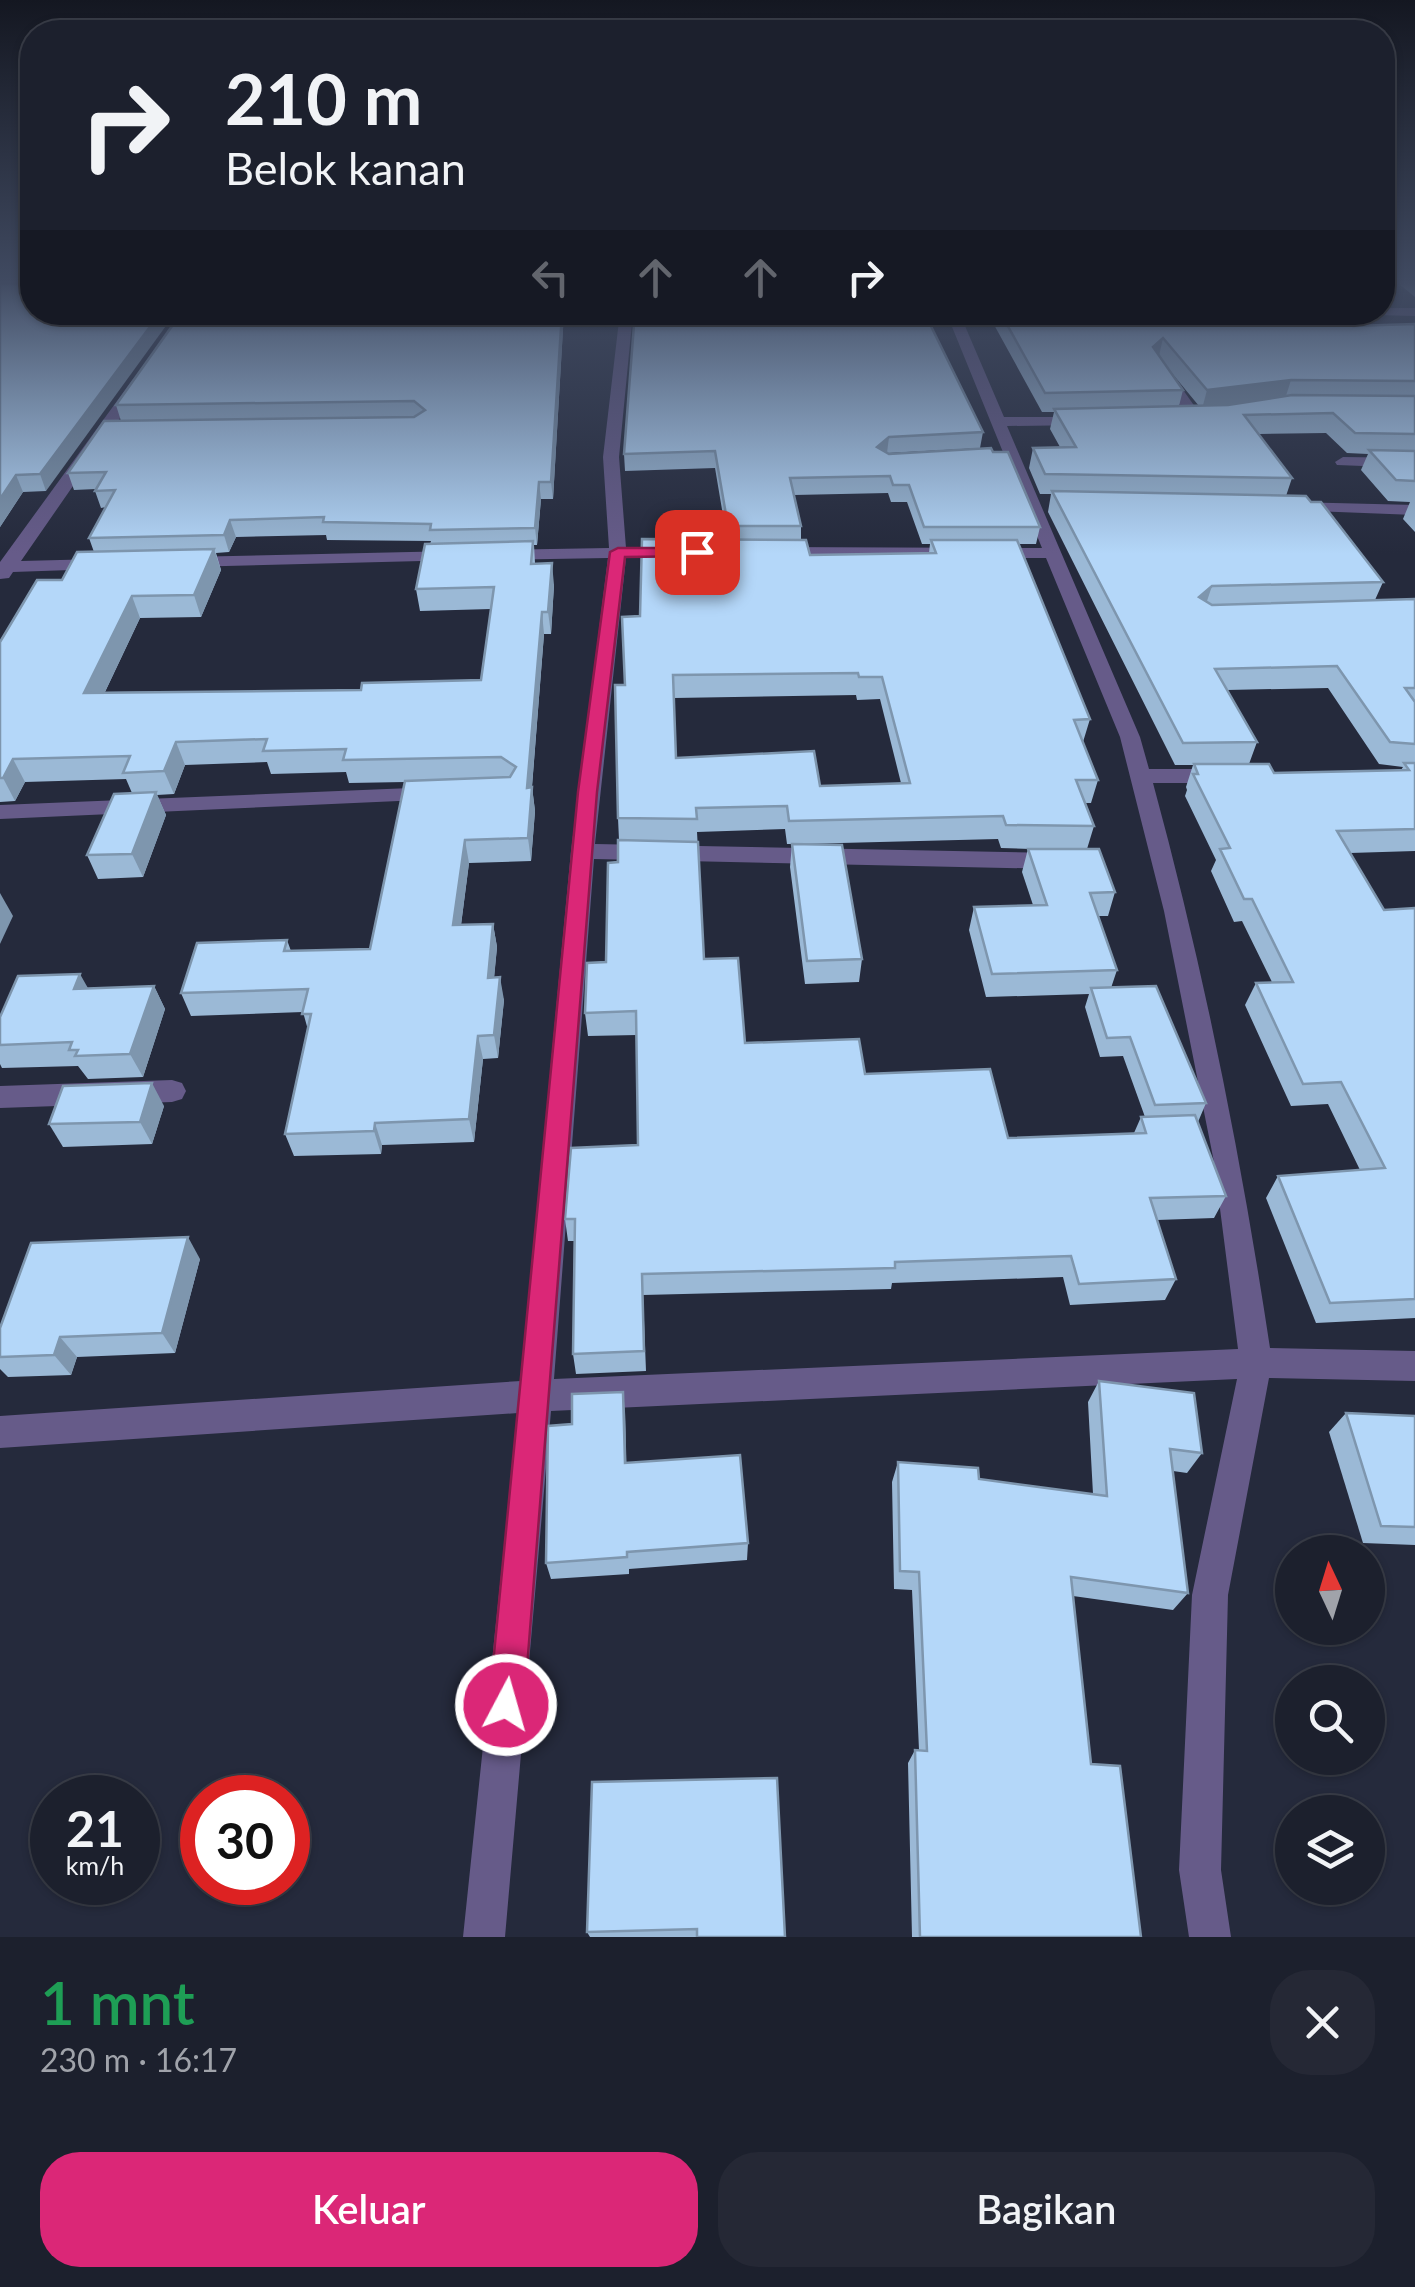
<!DOCTYPE html>
<html lang="id">
<meta charset="utf-8">
<style>
body{margin:0;font-family:Lato,sans-serif;background:#252835;color:#f1f3f6;height:100vh;display:flex;flex-direction:column;font-size:38px;white-space:nowrap}
*{box-sizing:border-box;margin:0}
p{font-size:32px;color:#a0a3aa}
.icon{flex:none;width:55px;height:55px;fill:none;stroke:currentColor;stroke-width:2;stroke-linecap:round;stroke-linejoin:round}
.map{position:relative;height:1937px;overflow:hidden}
.panel{display:flex;flex-direction:column;background:#1c202d;flex:1}
.panel>*{flex:none}
.guide{position:absolute;left:20px;top:20px;width:1375px;height:305px;border-radius:40px;box-shadow:0 2px 8px #0004,0 0 0 2px #3a3e49;background:#1c202d;color:#f1f3f6;overflow:hidden}
.needle{width:65px;rotate:356deg}
.tools{position:absolute;left:1275px;top:1535px;display:grid;gap:20px}
.tools a{display:grid;place-items:center;width:110px;height:110px;border-radius:50%;background:#1c202d;box-shadow:0 2px 8px #0004,0 0 0 2px #3a3e49;font-size:50px}
.speed{position:absolute;left:30px;top:1775px;display:flex;gap:20px;font-size:50px;font-weight:700;text-align:center}
.speed>*{display:grid;place-content:center;width:130px;height:130px;border-radius:50%;background:#1c202d;box-shadow:0 2px 8px #0004,0 0 0 2px #3a3e49;line-height:1}
.speed small{font-size:25px;font-weight:400}
.speed .limit{border:15px solid #d22;background:#fff;color:#111}
.pin{position:absolute;display:grid;place-items:center;width:85px;height:85px;color:#fff;margin:-42px;border-radius:20px;box-shadow:0 5px 15px #0006}
.me{position:absolute;width:110px;margin:-55px;rotate:6deg;stroke-linejoin:round;filter:drop-shadow(0 0 8px #0008)}
.turn{display:flex;align-items:center;gap:35px;height:210px;padding:0 40px;font-size:45px}
.turn .icon{width:130px;height:130px;stroke-width:2.5}
.turn b{display:block;font-size:70px;line-height:85px}
.lanes{display:flex;align-items:center;height:95px;padding:0 40px;background:#0003;justify-content:center;gap:50px;direction:ltr}
.lanes .off{opacity:.35}
.round{display:grid;place-items:center;flex:none;width:105px;height:105px;border-radius:40px;background:#252835}
.summary{display:flex;align-items:center;justify-content:space-between;height:170px;padding:0 40px}
h1{font-size:60px;font-weight:600;line-height:75px;color:#1e9e55}
.primary-button{display:flex;gap:20px;margin-top:auto;padding:20px 40px}
.primary-button a{flex:1;height:115px;border-radius:40px;background:#db2777;color:#fff;font-size:40px;font-weight:600;line-height:115px;text-align:center}
.primary-button a+a{background:#252835;color:#f1f3f6}
.map>svg:first-child{display:block}
</style>
<div class="map">
<svg width="1415" height="1937" viewBox="0 0 1415 1937">
<rect width="100%" height="100%" fill="#252a3c"/>
<g fill="none" stroke-linecap="round" stroke-linejoin="round">
<!-- minor -->
<g fill="#665b89" fill-rule="evenodd">
<polygon points="1382,308 1415,308 1415,316 1377,315"/>
<polygon points="421,312 434,312 431,329 424,333 417,329"/>
<path d="M620,312H633L619,457L626,548L675,547L684,552L675,557L626,558L595,844L1057,853L1069,861L1057,869L594,859L554,1379L1238,1349L1214,1162L1164,911L1120,737L1046,558L775,557L766,552L775,547L1042,548L946,312H959L1004,417H1086L1093,421L1086,425L1007,426L1140,737L1149,769H1220L1231,776L1220,783H1153C1204,970 1241,1156 1270,1348L1415,1351V1381L1269,1378L1228,1595L1221,1870L1231,1937H1189L1179,1870L1192,1595L1237,1379L551,1411L505,1937H463L518,1413L0,1448V1416L521,1381L571,851L608,558L500,560L491,555L500,550L609,548L603,457Z"/>
<polygon points="1156,366 1166,366 1203,418 1201,421 1191,421 1154,369"/>
<polygon points="133,379 145,382 21,561 100,559 109,564 100,569 13,572 9,578 0,579 0,562"/>
<polygon points="1343,457 1415,458 1415,468 1337,465 1335,462"/>
<polygon points="1293,502 1415,505 1415,515 1287,510 1287,504"/>
<polygon points="455,551 461,552 461,560 185,567 176,562 185,557"/>
<polygon points="435,787 443,789 446,794 443,799 0,819 0,805"/>
<polygon points="172,1080 182,1083 186,1091 182,1099 172,1102 0,1108 0,1086"/>
</g>
</g>
<!-- wall -->
<g fill="#9bb9d6" fill-rule="evenodd">
<polygon points="0,283 32,283 46,491 23,492 0,527"/>
<polygon points="1398,283 1415,283 1415,297"/>
<path d="M418,312L417,318L424,321L564,312L553,499H541L537,545H534L535,563L554,585L551,634H544L532,787L535,811L531,861L469,863L461,925L493,924L497,947L494,977L504,1000L498,1058L483,1059L474,1142L382,1145L381,1154L294,1156L285,1134L308,1030L303,1012L191,1016L181,993L287,940L291,951L370,949L405,782L349,783L346,772L271,774L267,762L185,765L174,794L157,795L166,815L143,877L98,879L87,855L132,793L126,779L25,782L15,801L0,802V642L62,580L94,552L89,538L106,507L101,508L95,491L96,489L74,490L68,473L121,421L116,405ZM326,535L327,540L431,541L416,589L420,611L491,609L481,680L361,690L105,692L140,618L201,617L221,570L216,553L229,552L236,537Z"/>
<path d="M635,312L983,432L980,448L888,453L1040,527L1036,544H1018L1090,719L1083,742L1098,780L1091,803H1085L1094,826L1087,849L1115,892L1108,916H1098L1117,970L1111,988L1206,1103L1198,1122L1226,1196L1214,1218L1157,1220L1176,1279L1165,1300L1070,1305L1063,1277L892,1283L891,1289L643,1295L646,1371L576,1374L573,1354L574,1241H568L565,1219L638,1145L637,1035L588,1036L585,1013L606,962L619,840L618,818L625,685L640,616L727,539L715,468L625,471L624,454ZM888,493L891,502H907L922,544H930L929,553L810,555L801,540V526L794,495ZM856,695L857,700L880,699L901,783L820,786L676,758L674,698ZM785,829L787,844H792L790,867L805,984L859,982L862,959L801,844L998,839L1001,848L1031,849H1028L1022,872L1033,905L974,907L969,930L986,997L1089,994L1085,1007L1100,1057L1123,1056L1145,1117H1141L1134,1133L1008,1138L865,1074L745,1043L704,959L697,832Z"/>
<path d="M987,312H1339L1353,326L1415,324V532L1403,519L1410,502L1388,501L1361,470L1368,454L1347,453L1326,433L1259,434L1292,478L1286,496L1383,582L1375,600L1415,599V851L1350,853L1384,910L1415,908V1318L1316,1323L1266,1198L1278,1176L1360,1170L1328,1104L1291,1106L1245,1005L1256,983L1272,982L1242,921L1234,922L1211,871L1216,860L1185,796L1187,790L1186,787L1193,765H1175L1048,512L1051,494H1040L1029,468L1033,448L1060,447L1050,429L1054,412H1042ZM1161,360L1199,406H1179L1183,390ZM1328,688L1379,764L1403,767L1401,770L1274,773L1249,764L1257,742L1227,690Z"/>
<polygon points="154,986 165,1009 143,1077 88,1079 78,1066 2,1068 0,1064 0,1017 88,988"/>
<polygon points="164,1106 152,1144 63,1147 49,1124"/>
<polygon points="200,1259 175,1353 77,1357 71,1375 8,1377 0,1369 0,1328"/>
<polygon points="1099,1381 1202,1453 1187,1473 1173,1471 1188,1593 1173,1610 1073,1596 1091,1764 1141,1937 912,1937 908,1763 915,1750 919,1750 912,1590 894,1589 892,1482 898,1462 979,1479 1093,1494 1088,1402"/>
<polygon points="625,1411 626,1463 748,1543 747,1560 629,1569 629,1574 551,1579 546,1563 572,1424"/>
<polygon points="1346,1413 1415,1416 1415,1545 1363,1543 1329,1432"/>
<polygon points="592,1782 785,1937 590,1937 587,1932"/>
</g>
<!-- shaded-wall -->
<g fill="#7e96ae">
<polygon points="161,312 176,312 46,491 40,474"/>
<polygon points="562,312 564,312 553,499 551,482"/>
<polygon points="1163,338 1159,356 1153,347"/>
<polygon points="1291,380 1285,399 1202,409 1207,390"/>
<polygon points="889,437 887,453 877,447"/>
<polygon points="16,475 23,492 0,527 0,499"/>
<polygon points="539,482 541,499 537,545 535,528"/>
<polygon points="230,520 236,537 229,552 224,535"/>
<polygon points="214,549 221,570 201,617 194,595"/>
<polygon points="552,563 554,585 551,634 548,612"/>
<polygon points="1212,586 1205,607 1199,597"/>
<polygon points="132,596 140,618 94,715 84,693"/>
<polygon points="542,612 544,634 530,811 527,788"/>
<polygon points="176,742 185,765 174,794 164,771"/>
<polygon points="13,759 25,782 15,801 3,778"/>
<polygon points="532,787 535,811 531,861 528,838"/>
<polygon points="156,792 166,815 143,877 132,854"/>
<polygon points="465,840 469,863 458,948 453,925"/>
<polygon points="0,893 13,916 0,944"/>
<polygon points="493,924 497,947 492,1001 488,978"/>
<polygon points="80,974 93,997 74,989"/>
<polygon points="500,977 504,1000 498,1058 494,1035"/>
<polygon points="154,986 165,1009 143,1077 130,1054"/>
<polygon points="478,1036 483,1059 474,1142 469,1119"/>
<polygon points="152,1083 164,1106 152,1144 140,1122"/>
<polygon points="375,1123 382,1145 381,1154 374,1131"/>
<polygon points="188,1237 200,1259 175,1353 162,1333"/>
<polygon points="60,1337 77,1357 71,1375 54,1355"/>
<polygon points="623,1392 625,1411 627,1481 625,1463"/>
</g>
<!-- building -->
<g fill="#b4d7f9" stroke="#7e96ae" stroke-width="2.5" fill-rule="evenodd">
<polygon points="0,283 29,285 29,283 32,283 32,312 161,312 40,474 16,475 0,499"/>
<polygon points="182,312 412,312 411,316 424,321 432,315 433,312 562,312 551,482 539,482 535,528 430,530 431,524 323,522 324,517 230,520 224,535 89,538 115,490 95,491 106,472 68,473 104,421 414,417 425,410 414,401 116,405"/>
<polygon points="635,312 924,312 983,432 889,437 877,447 889,454 991,448 993,452 1008,452 1040,527 924,527 909,485 893,485 890,476 790,478 801,526 728,526 715,451 624,454"/>
<polygon points="1000,312 1339,312 1353,326 1415,324 1415,381 1291,380 1207,390 1163,338 1153,347 1183,390 1045,393"/>
<polygon points="1292,395 1415,396 1415,434 1355,433 1333,413 1244,415 1292,478 1045,474 1033,448 1076,447 1054,409 1228,405"/>
<polygon points="1369,450 1415,451 1415,481 1396,480"/>
<polygon points="1052,491 1306,496 1311,502 1321,502 1383,582 1212,586 1199,597 1212,605 1415,599 1415,688 1405,688 1415,702 1415,744 1390,742 1337,666 1215,669 1257,742 1183,743"/>
<path d="M642,539L806,540L810,555L936,553L931,540H1017L1090,719L1074,720L1098,780H1076L1094,826L1006,825L1003,816L789,821L787,806L696,808L697,819L618,818L615,685H625L622,617L640,616ZM858,673L859,677H882L910,783L820,786L814,751L676,758L673,675Z"/>
<polygon points="533,541 531,564 552,563 548,612 542,612 527,788 532,787 528,838 465,840 453,925 493,924 488,978 500,977 494,1035 478,1036 469,1119 375,1123 374,1131 285,1134 311,1014 302,1014 308,989 181,993 197,943 287,940 284,951 370,949 405,781 510,777 516,767 501,757 343,760 346,749 263,751 267,739 176,742 164,771 123,773 130,756 13,759 3,778 0,778 0,642 37,580 62,580 77,552 214,549 194,595 132,596 84,693 361,690 362,683 481,680 494,587 416,589 425,544"/>
<polygon points="1404,763 1415,763 1415,829 1337,831 1384,910 1415,908 1415,1299 1330,1303 1278,1176 1385,1168 1341,1082 1303,1084 1256,983 1293,982 1252,899 1244,899 1220,849 1230,848 1193,774 1198,774 1194,764 1269,764 1274,773 1409,770"/>
<polygon points="156,792 132,854 87,855 114,794"/>
<polygon points="618,840 698,842 704,959 738,958 745,1043 859,1039 865,1074 990,1069 1008,1138 1146,1133 1141,1117 1195,1115 1226,1196 1150,1198 1176,1279 1079,1284 1071,1256 895,1262 895,1268 642,1274 644,1351 573,1354 575,1219 565,1219 571,1148 638,1145 636,1011 585,1013 587,963 606,962 608,863 618,862"/>
<polygon points="792,844 842,845 862,959 807,961"/>
<polygon points="1028,849 1099,849 1115,892 1090,893 1117,970 992,974 974,907 1047,905"/>
<polygon points="80,974 74,989 154,986 130,1054 75,1056 78,1050 69,1050 72,1042 0,1045 0,1017 18,976"/>
<polygon points="1156,986 1206,1103 1155,1105 1130,1037 1107,1038 1091,988"/>
<polygon points="152,1083 140,1122 49,1124 63,1086"/>
<polygon points="188,1237 162,1333 60,1337 54,1355 0,1357 0,1328 31,1243"/>
<polygon points="1099,1381 1194,1393 1202,1453 1170,1449 1188,1593 1071,1577 1091,1764 1120,1766 1141,1937 920,1937 915,1750 927,1751 919,1572 900,1571 898,1462 978,1468 979,1479 1107,1496"/>
<polygon points="623,1392 625,1463 740,1455 748,1543 627,1552 627,1557 546,1563 548,1426 572,1424 572,1394"/>
<polygon points="1346,1413 1415,1416 1415,1527 1381,1526"/>
<polygon points="777,1778 785,1937 697,1937 697,1929 587,1932 592,1782"/>
</g>
<!-- sky -->
<linearGradient id="sky" x2="0" y2="1"><stop stop-color="#141721"/><stop offset="0.51" stop-color="#404a61"/><stop offset="1" stop-color="#404a61" stop-opacity="0"/></linearGradient>
<rect width="1415" height="554" fill="url(#sky)"/>
<!-- route -->
<polygon fill="#db2777" stroke="#8e194d" stroke-width="2.5" points="697,548 705,552 703,556 625,557 597,792 524,1705 519,1718 506,1723 494,1718 489,1705 578,792 610,552 618,548"/>
</svg>
<div class="tools">
<a><svg class="needle" viewBox="-14 -14 28 28"><path d="M0-13l5 13h-10z" fill="#e53935"/><path d="M0 13l5-13h-10z" fill="#a0a3aa"/></svg></a>
<a><svg class="icon" aria-label="search" viewBox="0 0 24 24"><circle cx="10" cy="10" r="6"/><path d="M15 15l6 6"/></svg></a>
<a><svg class="icon" aria-label="layers" viewBox="0 0 24 24"><path d="M12 4l9 5-9 5-9-5zM3 14l9 5 9-5"/></svg></a>
</div>
<div class="speed"><div>21<small>km/h</small></div><div class="limit">30</div></div>
<div class="pin" style="left:697px;top:552px;background:#d93025"><svg class="icon" aria-label="arrive" viewBox="0 0 24 24"><path d="M6 21V4h12l-3 4 3 4H6"/></svg></div>
<svg class="me" style="left:506px;top:1705px" viewBox="-20 -20 40 40"><circle r="17" fill="#db2777" stroke="#fff" stroke-width="3"/><path d="M0-11L8 9 0 5-8 9z" fill="#fff"/></svg>
<div class="guide">
<div class="turn"><svg class="icon" aria-label="right" viewBox="0 0 24 24"><path d="M7 20v-9h11M14 6l5 5-5 5"/></svg><div><b>210 m</b>Belok kanan</div></div>
<div class="lanes"><svg class="icon off" aria-label="left" viewBox="0 0 24 24"><path d="M17 20v-9H6M10 6l-5 5 5 5"/></svg><svg class="icon off" aria-label="ahead" viewBox="0 0 24 24"><path d="M12 20V5M6 11l6-6 6 6"/></svg><svg class="icon off" aria-label="ahead" viewBox="0 0 24 24"><path d="M12 20V5M6 11l6-6 6 6"/></svg><svg class="icon" aria-label="right" viewBox="0 0 24 24"><path d="M7 20v-9h11M14 6l5 5-5 5"/></svg></div>
</div>
</div>
<section class="panel">
<div class="summary"><div><h1>1 mnt</h1><p>230 m · 16:17</p></div><a class="round"><svg class="icon" aria-label="close" viewBox="0 0 24 24"><path d="M6 6l12 12M18 6L6 18"/></svg></a></div>
<div class="primary-button"><a>Keluar</a><a>Bagikan</a></div>
</section>
